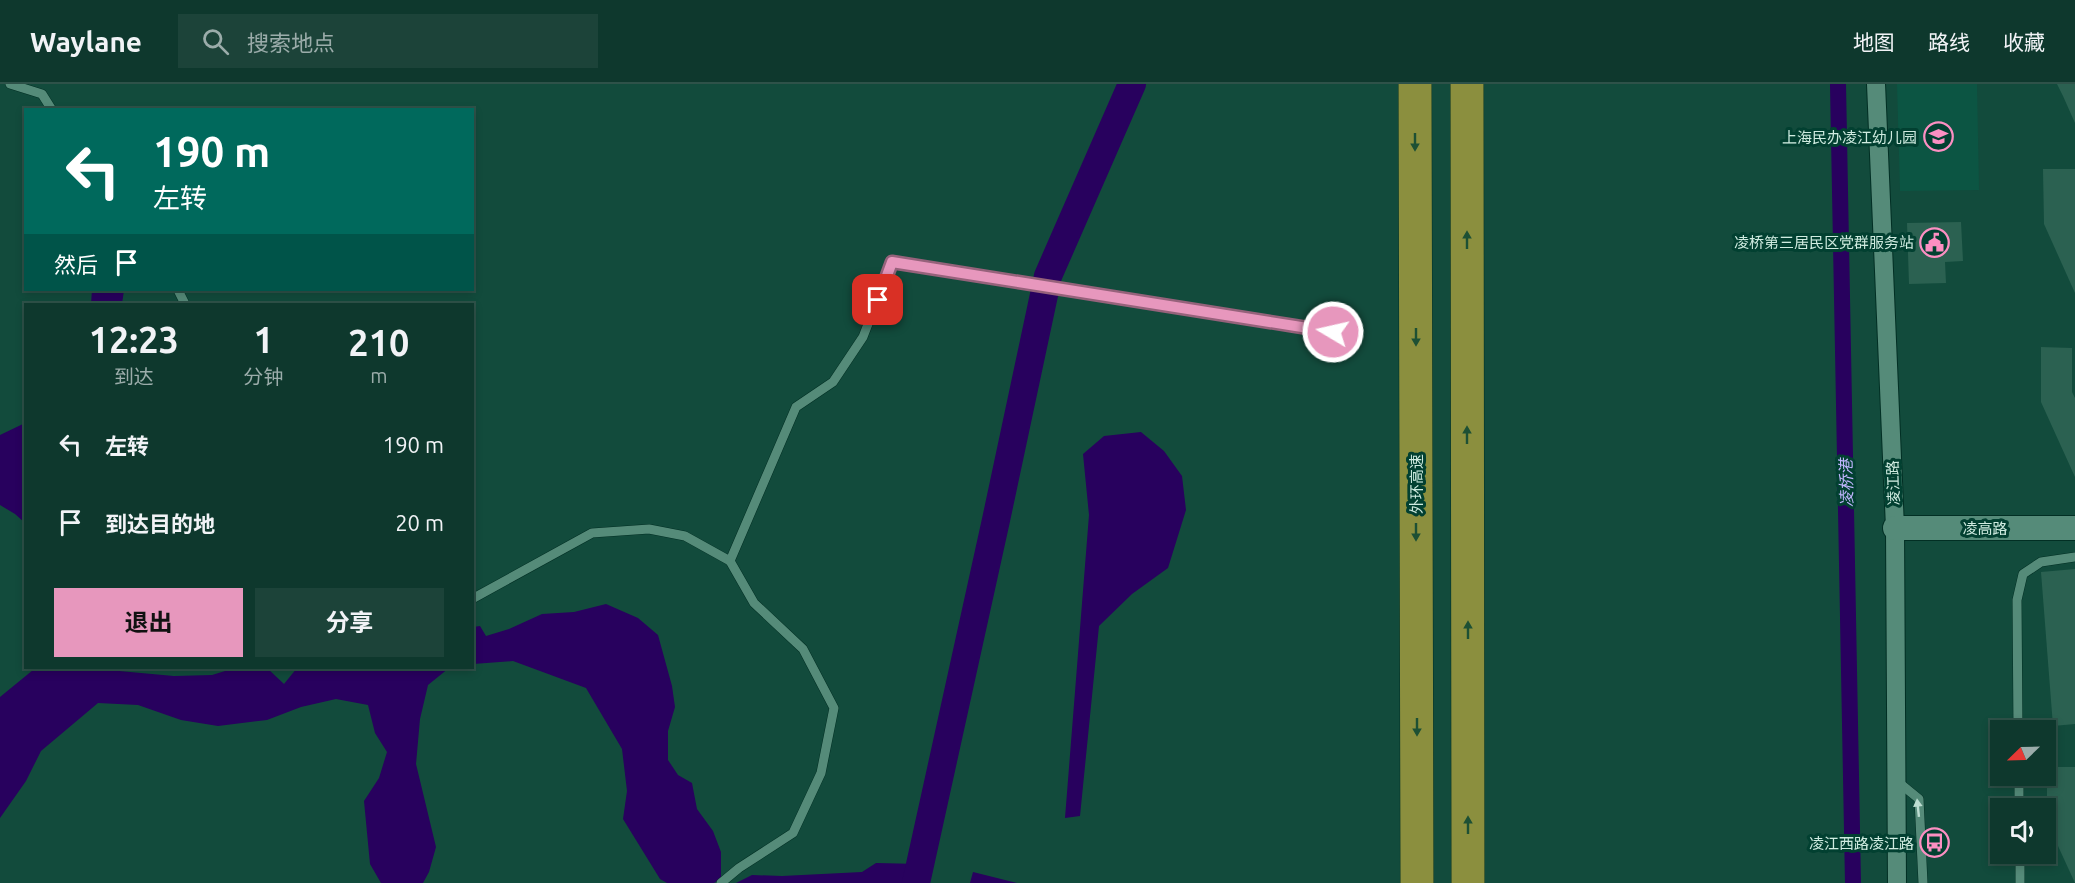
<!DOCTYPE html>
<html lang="zh">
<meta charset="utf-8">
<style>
body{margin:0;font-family:Ubuntu,"Noto Sans SC",sans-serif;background:#1c4339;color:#f1f3f6;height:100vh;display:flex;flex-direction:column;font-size:22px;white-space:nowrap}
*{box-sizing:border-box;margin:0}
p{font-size:20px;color:#9bacaa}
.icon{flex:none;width:33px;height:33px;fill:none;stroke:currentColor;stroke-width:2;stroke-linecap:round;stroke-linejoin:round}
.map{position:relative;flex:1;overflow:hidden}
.side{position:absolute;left:24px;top:219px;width:450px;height:366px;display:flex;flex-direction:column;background:#0e382d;border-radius:0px;box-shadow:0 3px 9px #0003,0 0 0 2px #2e5249}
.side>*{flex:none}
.hud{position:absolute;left:24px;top:24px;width:450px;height:183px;border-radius:0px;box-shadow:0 3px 9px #0003,0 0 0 2px #2e5249;background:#00695c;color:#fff;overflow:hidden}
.needle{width:39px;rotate:247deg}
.fabs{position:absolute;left:1990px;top:636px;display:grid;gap:12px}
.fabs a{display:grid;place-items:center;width:66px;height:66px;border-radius:0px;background:#0e382d;box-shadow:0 3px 9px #0003,0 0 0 2px #2e5249;font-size:30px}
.pin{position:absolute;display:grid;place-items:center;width:51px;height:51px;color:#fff;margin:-26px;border-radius:12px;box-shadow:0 3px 9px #0006}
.me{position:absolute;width:66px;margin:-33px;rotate:279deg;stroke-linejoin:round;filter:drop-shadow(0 0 4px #0008)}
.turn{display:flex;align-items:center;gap:21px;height:126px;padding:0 30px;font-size:27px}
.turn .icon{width:78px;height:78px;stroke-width:2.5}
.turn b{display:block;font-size:42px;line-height:51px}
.then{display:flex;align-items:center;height:57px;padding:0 30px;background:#0003;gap:12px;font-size:22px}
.eta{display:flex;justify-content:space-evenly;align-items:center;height:102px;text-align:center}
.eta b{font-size:36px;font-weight:700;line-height:42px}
.button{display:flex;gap:12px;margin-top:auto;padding:12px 30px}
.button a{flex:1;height:69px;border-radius:0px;background:#e797bd;color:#111;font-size:24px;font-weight:700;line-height:69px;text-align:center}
.button a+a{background:#1c4339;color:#f1f3f6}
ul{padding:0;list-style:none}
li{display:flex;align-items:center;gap:18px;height:78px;padding:0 30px}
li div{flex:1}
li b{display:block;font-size:22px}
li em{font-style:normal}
header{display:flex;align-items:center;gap:36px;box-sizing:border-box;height:84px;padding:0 30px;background:#0e382d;border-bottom:2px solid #2e5249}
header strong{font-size:28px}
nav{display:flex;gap:33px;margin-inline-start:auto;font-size:21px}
.search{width:420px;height:54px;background:#1c4339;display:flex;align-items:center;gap:15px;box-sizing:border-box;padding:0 21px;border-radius:0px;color:#9bacaa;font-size:22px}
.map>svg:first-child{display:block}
</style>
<header>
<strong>Waylane</strong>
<div class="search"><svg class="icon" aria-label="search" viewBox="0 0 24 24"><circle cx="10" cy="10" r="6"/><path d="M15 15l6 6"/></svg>搜索地点</div>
<nav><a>地图</a><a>路线</a><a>收藏</a></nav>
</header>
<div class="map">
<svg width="2075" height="799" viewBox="0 0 2075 799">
<rect width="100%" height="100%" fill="#124b3c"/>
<!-- built -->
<polygon fill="#0c5543" points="1897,0 1977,0 1979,106 1900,107"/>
<!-- water -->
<g fill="#28015e">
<polygon points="92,206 124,206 122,220 91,220"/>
<polygon points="25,339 25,439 15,430 0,421 0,351"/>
<polygon points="1141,348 1164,367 1182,392 1186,426 1168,484 1132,510 1099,542 1080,732 1065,734 1089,431 1083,370 1104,352"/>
<polygon points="606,520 638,534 658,551 672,602 675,623 668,647 668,676 678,691 692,699 697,725 713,747 721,768 721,795 714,799 667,799 660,795 623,735 627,707 622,665 586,604 513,577 473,580 473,543 480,542 486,552 509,545 542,530 574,528"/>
<polygon points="46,584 106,584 119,587 174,592 212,591 235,584 267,584 284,600 297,584 449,584 428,601 420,635 416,680 436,763 429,788 423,799 381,799 370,780 364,717 379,694 387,668 375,649 368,621 336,615 301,623 267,636 218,642 181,636 138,621 98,619 41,667 26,697 0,734 0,613 33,586"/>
<polygon points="876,779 920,780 916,799 736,799 752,791 782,792 862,788"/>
<polygon points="973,788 1017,799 970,799"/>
</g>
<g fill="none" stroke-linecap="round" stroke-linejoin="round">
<!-- canal -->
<polyline stroke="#28015e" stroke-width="16" points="1838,0 1853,799"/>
<!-- river -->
<polyline stroke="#28015e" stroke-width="28" points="916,799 996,436 1048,192 1132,0"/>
</g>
<!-- building -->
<g fill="#2b6151">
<polygon points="2057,0 2075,0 2075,39 2063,12"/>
<polygon points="2043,85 2075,85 2075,209 2044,140"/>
<polygon points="1961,138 1963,177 1945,178 1946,199 1909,200 1907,139"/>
<polygon points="2041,263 2072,264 2072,308 2075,314 2075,393 2041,318"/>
<polygon points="2075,485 2075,640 2053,642 2041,488"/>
<polygon points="2047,683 2075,683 2075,799 2047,738"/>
</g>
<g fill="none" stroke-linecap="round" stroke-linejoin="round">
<defs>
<g id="service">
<polyline points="10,0 42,10 52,26"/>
<polyline points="178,206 185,220"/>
<polyline points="472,515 592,449 649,445 685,452 730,477"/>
<polyline points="2018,646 2017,516 2023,490 2041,478 2075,473"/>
<polyline points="2019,692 2019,724"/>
<polyline points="1897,697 1919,715 1923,799"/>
<polyline points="2020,770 2020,799"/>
<polyline points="721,799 739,784 793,749 821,689 834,624 803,565 754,519 730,477 796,323 833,298 863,253 892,178 1333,248"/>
</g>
<polyline id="minor" points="1876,0 1895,444 1897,799"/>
<polyline id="tertiary" points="1895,444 2075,444"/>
<g id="motorway">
<polyline points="1415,0 1417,799"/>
<polyline points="1467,0 1468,799"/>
</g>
</defs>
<!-- service casing -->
<use href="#service" stroke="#022f24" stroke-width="10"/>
<!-- minor casing -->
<use href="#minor" stroke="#022f24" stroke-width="20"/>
<!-- tertiary casing -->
<use href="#tertiary" stroke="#022f24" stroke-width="26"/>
<!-- motorway casing -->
<use href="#motorway" stroke="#022f24" stroke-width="34"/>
<!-- service -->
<use href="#service" stroke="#558b79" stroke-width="9"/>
<!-- minor -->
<use href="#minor" stroke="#558b79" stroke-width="18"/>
<!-- tertiary -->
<use href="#tertiary" stroke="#558b79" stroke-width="24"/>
<!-- motorway -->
<use href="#motorway" stroke="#8b8f3e" stroke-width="33"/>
</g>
<!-- one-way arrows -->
<defs><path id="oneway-solid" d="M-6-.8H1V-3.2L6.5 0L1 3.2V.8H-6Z" transform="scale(1.5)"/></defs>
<g fill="#1d5034">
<use href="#oneway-solid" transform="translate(1415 58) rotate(90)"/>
<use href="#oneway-solid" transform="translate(1467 156) rotate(-90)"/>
<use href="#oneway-solid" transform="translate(1416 253) rotate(90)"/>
<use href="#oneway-solid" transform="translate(1467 351) rotate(-90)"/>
<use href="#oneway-solid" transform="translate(1416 448) rotate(90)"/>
<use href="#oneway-solid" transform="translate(1468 546) rotate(-90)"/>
<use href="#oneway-solid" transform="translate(1417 643) rotate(90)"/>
<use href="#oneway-solid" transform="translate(1468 741) rotate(-90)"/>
</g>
<use fill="#bdddd1" href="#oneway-solid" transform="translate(1918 724) rotate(-96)"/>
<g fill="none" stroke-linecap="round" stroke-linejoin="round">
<defs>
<polyline id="route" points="878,216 892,178 1333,248"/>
</defs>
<!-- route casing -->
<use href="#route" stroke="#96627b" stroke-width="15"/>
<!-- route -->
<use href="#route" stroke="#e797bd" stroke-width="10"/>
</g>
<!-- icons -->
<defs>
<symbol id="school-ring" viewBox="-11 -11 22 22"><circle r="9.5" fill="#024031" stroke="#fc8fc2" stroke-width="1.5"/><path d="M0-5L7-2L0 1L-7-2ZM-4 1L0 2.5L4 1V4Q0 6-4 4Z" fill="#fc8fc2"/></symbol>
<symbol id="civic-ring" viewBox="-11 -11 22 22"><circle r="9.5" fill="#024031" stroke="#fc8fc2" stroke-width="1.5"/><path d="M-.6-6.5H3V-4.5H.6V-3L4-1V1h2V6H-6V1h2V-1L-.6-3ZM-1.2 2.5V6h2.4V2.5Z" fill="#fc8fc2"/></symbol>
<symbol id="bus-ring" viewBox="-11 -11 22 22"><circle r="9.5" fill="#024031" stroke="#fc8fc2" stroke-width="1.5"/><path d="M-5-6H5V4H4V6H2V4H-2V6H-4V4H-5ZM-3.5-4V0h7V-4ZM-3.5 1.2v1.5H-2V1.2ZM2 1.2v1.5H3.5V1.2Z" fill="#fc8fc2"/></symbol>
</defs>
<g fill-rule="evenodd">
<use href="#school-ring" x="1922" y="36" width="33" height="33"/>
<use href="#civic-ring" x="1918" y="142" width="33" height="33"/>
<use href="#bus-ring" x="1918" y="742" width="33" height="33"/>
</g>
<g text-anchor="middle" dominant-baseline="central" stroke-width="6" stroke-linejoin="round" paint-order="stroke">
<!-- poi labels -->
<g font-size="15" fill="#cfebe0" stroke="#024031" text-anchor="end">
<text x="1917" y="53">上海民办凌江幼儿园</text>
<text x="1914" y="158">凌桥第三居民区党群服务站</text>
<text x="1914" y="759">凌江西路凌江路</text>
</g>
<!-- street labels -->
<g font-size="15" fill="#cfebe0" stroke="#024031">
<text transform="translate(1893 399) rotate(-92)">凌江路</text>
<text transform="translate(1416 400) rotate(-90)">外环高速</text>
<text x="1985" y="444">凌高路</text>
</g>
<!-- water labels -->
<g font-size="16" font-style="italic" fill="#c2b6ff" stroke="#024031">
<text transform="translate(1846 399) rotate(-91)">凌桥港</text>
</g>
</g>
</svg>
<div class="fabs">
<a><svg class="needle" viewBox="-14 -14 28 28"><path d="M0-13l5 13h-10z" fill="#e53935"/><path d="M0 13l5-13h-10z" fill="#9bacaa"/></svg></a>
<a><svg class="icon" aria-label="sound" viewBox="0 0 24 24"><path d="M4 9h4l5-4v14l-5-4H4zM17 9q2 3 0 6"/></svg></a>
</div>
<div class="pin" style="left:878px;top:216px;background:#d93025"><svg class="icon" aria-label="arrive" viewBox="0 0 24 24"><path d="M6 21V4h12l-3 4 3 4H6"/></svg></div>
<svg class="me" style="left:1333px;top:248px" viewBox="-20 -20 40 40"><circle r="17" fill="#e797bd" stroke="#fff" stroke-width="3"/><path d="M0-11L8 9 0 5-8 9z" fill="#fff"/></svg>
<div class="hud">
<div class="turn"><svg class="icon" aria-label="left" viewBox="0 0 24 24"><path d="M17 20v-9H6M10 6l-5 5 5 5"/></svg><div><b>190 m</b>左转</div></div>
<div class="then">然后<svg class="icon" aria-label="arrive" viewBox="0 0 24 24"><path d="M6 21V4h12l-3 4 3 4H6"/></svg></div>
</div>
<section class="side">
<div class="eta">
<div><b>12:23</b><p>到达</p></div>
<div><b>1</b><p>分钟</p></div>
<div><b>210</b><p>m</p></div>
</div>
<ul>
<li><svg class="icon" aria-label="left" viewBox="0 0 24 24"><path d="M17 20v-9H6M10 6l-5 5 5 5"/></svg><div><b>左转</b></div><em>190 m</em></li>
<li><svg class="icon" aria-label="arrive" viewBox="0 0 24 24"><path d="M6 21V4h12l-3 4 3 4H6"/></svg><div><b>到达目的地</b></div><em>20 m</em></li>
</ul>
<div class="button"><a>退出</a><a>分享</a></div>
</section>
</div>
